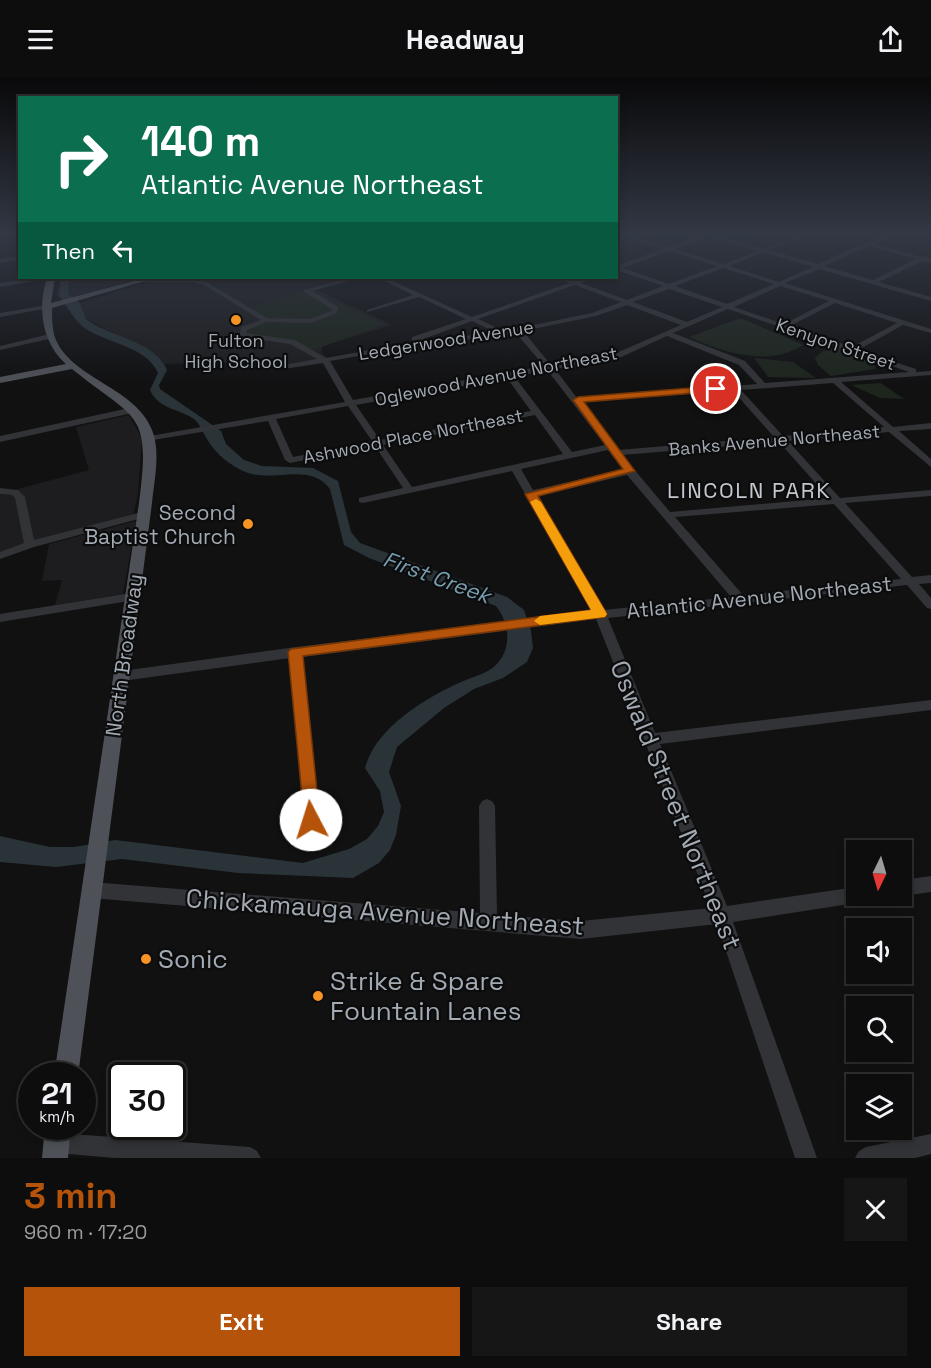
<!DOCTYPE html>
<meta charset="utf-8">
<style>
body{margin:0;font-family:"Space Grotesk",sans-serif;background:#161617;color:#f1f3f6;height:100vh;display:flex;flex-direction:column;font-size:22px;white-space:nowrap}
*{box-sizing:border-box;margin:0}
p{font-size:20px;color:#9a9c9e}
.icon{flex:none;width:33px;height:33px;fill:none;stroke:currentColor;stroke-width:2;stroke-linecap:round;stroke-linejoin:round}
.map{position:relative;height:1080px;overflow:hidden}
.drawer{display:flex;flex-direction:column;background:#0d0d0e;flex:1}
.drawer>*{flex:none}
.top-card{position:absolute;left:18px;top:18px;width:600px;height:183px;border-radius:0px;box-shadow:0 3px 9px #0003,0 0 0 2px #2d2d2e;background:#0b6e4f;color:#fff;overflow:hidden}
.needle{width:39px;rotate:185deg}
.tools{position:absolute;left:846px;top:762px;display:grid;gap:12px}
.tools a{display:grid;place-items:center;width:66px;height:66px;border-radius:0px;background:#0d0d0e;box-shadow:0 3px 9px #0003,0 0 0 2px #2d2d2e;font-size:30px}
.speed{position:absolute;left:18px;top:984px;display:flex;gap:12px;font-size:30px;font-weight:700;text-align:center}
.speed>*{display:grid;place-content:center;width:78px;height:78px;border-radius:50%;background:#0d0d0e;box-shadow:0 3px 9px #0003,0 0 0 2px #2d2d2e;line-height:1}
.speed small{font-size:15px;font-weight:400}
.speed .limit{border:3px solid #111;border-radius:9px;background:#fff;color:#111}
.pin{position:absolute;display:grid;place-items:center;width:51px;height:51px;color:#fff;margin:-26px;border:3px solid #fff;border-radius:50%;box-shadow:0 2px 6px #0007}
.me{position:absolute;width:66px;margin:-33px;rotate:355deg;stroke-linejoin:round;filter:drop-shadow(0 0 4px #0008)}
.turn{display:flex;align-items:center;gap:21px;height:126px;padding:0 24px;font-size:27px}
.turn .icon{width:78px;height:78px;stroke-width:2.5}
.turn b{display:block;font-size:42px;line-height:51px}
.then{display:flex;align-items:center;height:57px;padding:0 24px;background:#0003;gap:12px;font-size:22px}
.round{display:grid;place-items:center;flex:none;width:63px;height:63px;border-radius:0px;background:#161617}
.headline{display:flex;align-items:center;justify-content:space-between;height:102px;padding:0 24px}
h1{font-size:36px;font-weight:700;line-height:45px;color:#b45309}
.cta{display:flex;gap:12px;margin-top:auto;padding:12px 24px}
.cta a{flex:1;height:69px;border-radius:0px;background:#b45309;color:#fff;font-size:24px;font-weight:700;line-height:69px;text-align:center}
.cta a+a{background:#161617;color:#f1f3f6}
header{display:flex;justify-content:space-between;align-items:center;height:78px;padding:0 24px;background:#0d0d0e;font-size:27px;font-weight:700}
.map>svg:first-child{display:block}
</style>
<header><svg class="icon" aria-label="menu" viewBox="0 0 24 24"><path d="M4 6h16M4 12h16M4 18h16"/></svg>Headway<svg class="icon" aria-label="share" viewBox="0 0 24 24"><path d="M12 15V3M7 8l5-5 5 5M5 13v7h14v-7"/></svg></header>
<div class="map">
<svg width="931" height="1080" viewBox="0 0 931 1080">
<rect width="100%" height="100%" fill="#111112"/>
<!-- built -->
<g fill="#1d1d1f">
<polygon points="60,200 144,200 65,221 58,220 57,216"/>
<polygon points="160,200 347,200 313,210 392,247 323,268 321,274 328,281 287,286 285,283 164,286 148,272 86,241 80,225"/>
<polygon points="129,337 142,361 138,415 133,438 32,467 18,411 89,392 76,349"/>
<polygon points="0,416 12,417 16,421 26,467 0,476"/>
<polygon points="136,443 123,516 55,527 62,502 42,503 49,466"/>
</g>
<!-- green -->
<g fill="#1d251d">
<polygon points="310,212 385,246 310,273 302,268 242,257 244,251 266,242 246,230"/>
<path d="M738,241H743L803,267C768,290 723,274 689,259Z"/>
<polygon points="837,269 874,286 876,291 831,298 818,287 815,280 823,273"/>
<polygon points="754,280 793,284 816,300 768,299"/>
<polygon points="881,305 904,321 880,320 851,307"/>
</g>
<!-- water -->
<path fill="#293338" d="M69,200L68,216L80,225L86,241C107,258 156,263 167,292L159,307L160,311L221,353L226,366L244,382L262,388L313,390L338,403L351,454L360,465L507,519L524,532L531,553L533,570L527,584L503,600L474,611L444,630L397,669L389,694L401,728L396,757L390,772L379,785L353,800L238,795L122,781L56,789L0,784V758L50,769H74L115,762L303,785L349,771L367,761L378,748L384,734L380,713L365,690C375,651 423,621 459,605C471,599 485,597 496,587C512,571 510,545 496,528L369,480L344,467L330,411C310,384 276,404 248,395C232,389 215,376 207,361C202,353 199,343 191,339C176,331 157,329 150,312L158,295C146,267 103,265 82,248C73,240 66,227 59,217L61,201Z"/>
<g fill="none" stroke-linecap="round" stroke-linejoin="round">
<!-- minor -->
<g fill="#323337" fill-rule="evenodd">
<path d="M618,156H624L669,169L704,156H714L763,171L803,156H809L769,172L818,186C835,179 879,156 894,156L874,166L921,179L927,178V180L931,181V185L922,183L879,204L931,219V223L819,191L785,205L931,251V255L903,247L858,272L916,291V294L931,293V297L841,304L893,349L931,345V351L899,353L931,381V389L889,354L788,363L840,420L931,412V418L845,425L912,499L931,497V505L919,506L931,520V531L927,530L907,507L746,525L741,527L737,526L608,540L655,655L931,622V632L660,666L727,828L856,809V818H864L862,823L856,825L733,844L817,1080H795L717,846L581,861L91,820L85,818L83,812L85,806L91,804L480,835L479,728L482,723L487,721L492,723L495,728L497,837L581,843L711,830L596,541L303,579L319,742L316,747L311,749L306,747L303,742L290,580L122,603L117,601L116,598L117,595L122,593L296,569L592,533L512,393L363,425L359,424V420L403,410L375,368L290,385L285,382L268,343L147,363V359L150,358L345,324L323,285L283,291V287L317,281L290,266L239,259L241,249L261,242L204,207L193,204H144L141,202L142,201H196L208,205L267,240L310,241L332,233V231L304,214V212L349,200H357L356,201L312,213L338,229L337,235L311,245L267,244L247,252L246,255L295,262L326,280L392,268L495,254L472,243L418,263H412V259L466,241L419,219L367,234V232L413,217L379,200H386L472,239L569,205L558,200L575,203L592,200L581,205L627,222L663,208L616,192V188L663,171ZM710,159L758,173L723,186L675,171ZM869,168L916,181L873,202L824,188ZM669,173L717,188L669,206L622,190ZM764,174L813,189L779,204L729,188ZM723,190L774,206L727,226L675,208ZM575,207L621,224L592,235L504,253L478,241ZM780,208L829,223L784,246L734,229ZM669,211L722,229L687,244L633,224ZM835,225L897,245L852,269L790,248ZM627,227L681,247L614,276L551,287L523,253L596,238ZM728,231L909,294L765,305L745,283L673,255ZM516,255L544,288L353,322L330,283L392,272ZM667,258L739,287L757,306L577,320L555,291L619,280ZM548,293L605,367L572,374L514,298ZM507,300L531,333L380,362L356,327ZM833,305L884,349L783,358L741,312ZM733,313L774,359L618,372L616,366L613,365L581,324ZM348,328L372,363L293,379L276,341ZM535,337L563,376L412,409L383,367ZM779,364L829,420L670,434L622,377ZM608,372L623,392L533,412L521,391ZM627,397L731,519L604,532L537,418ZM834,426L901,501L743,517L675,439Z"/>
<polygon points="20,178 20,182 0,185 0,181"/>
<polygon points="41,200 54,200 0,209 0,205"/>
<polygon points="47,227 49,228 49,230 0,239 0,235"/>
<polygon points="50,256 54,258 53,260 0,272 0,268"/>
<polygon points="134,329 137,330 137,334 0,364 0,358"/>
<polygon points="0,410 18,412 25,419 34,462 142,434 147,437 146,439 34,469 0,481 0,474 24,465 15,420 12,417 0,416"/>
<polygon points="131,515 135,516 137,519 135,522 0,544 0,536"/>
<polygon points="931,798 931,814 902,818 901,818 902,802"/>
<polygon points="57,1055 250,1069 257,1073 261,1080 115,1080 57,1075 50,1072 47,1065 50,1058"/>
<polygon points="931,1056 931,1076 915,1080 855,1080 859,1073 866,1069"/>
</g>
<!-- major -->
<g fill="#4e5157" fill-rule="evenodd">
<path d="M47,200H55L51,225L145,200H156L52,230C52,240 52,253 56,262C73,301 136,310 152,352C161,374 154,403 152,425L78,998H54L139,425C151,332 138,344 72,291L0,305V299L66,286C42,265 37,230 47,200Z"/>
<polygon points="45,1048 71,1048 68,1080 42,1080"/>
</g>
</g>
<!-- sky -->
<linearGradient id="sky" x2="0" y2="1"><stop stop-color="#09090a"/><stop offset="0.51" stop-color="#323844"/><stop offset="1" stop-color="#323844" stop-opacity="0"/></linearGradient>
<rect width="931" height="307" fill="url(#sky)"/>
<!-- route -->
<polygon fill="#b45309" stroke="#753606" stroke-width="1.5" points="716,308 720,311 719,313 584,324 635,393 538,418 607,536 605,539 303,578 320,742 317,748 311,750 305,748 288,574 291,571 591,532 525,416 623,391 573,322 578,319"/>
<!-- slow -->
<polygon fill="#f59e0b" points="536,421 541,424 607,536 605,539 540,547 534,543 540,538 591,532 530,424"/>
<!-- markers -->
<g fill="#f69325" stroke="#0c0c0d" stroke-width="2">
<circle cx="236" cy="242" r="6"/>
<circle cx="248" cy="446" r="6"/>
<circle cx="146" cy="881" r="6"/>
<circle cx="318" cy="918" r="6"/>
</g>
<g text-anchor="middle" dominant-baseline="central" stroke-width="4.5" stroke-linejoin="round" paint-order="stroke">
<!-- far-poi labels -->
<g font-size="18" fill="#a2aab4" stroke="#0c0c0d">
<text x="236" y="262">Fulton<tspan x="236" dy="21">High School</tspan></text>
</g>
<!-- far-street labels -->
<g font-size="18" fill="#a2aab4" stroke="#0c0c0d">
<text transform="translate(446 262) rotate(-9)">Ledgerwood Avenue</text>
<text transform="translate(836 266) rotate(19)">Kenyon Street</text>
<text transform="translate(496 298) rotate(-11)">Oglewood Avenue Northeast</text>
<text transform="translate(413 358) rotate(-11)">Ashwood Place Northeast</text>
<text transform="translate(774 362) rotate(-5)">Banks Avenue Northeast</text>
</g>
<!-- poi labels -->
<g font-size="21" fill="#a2aab4" stroke="#0c0c0d" text-anchor="end">
<text x="236" y="434">Second<tspan x="236" dy="24">Baptist Church</tspan></text>
</g>
<!-- street labels -->
<g font-size="21" fill="#a2aab4" stroke="#0c0c0d">
<text transform="translate(759 519) rotate(-6)">Atlantic Avenue Northeast</text>
<text transform="translate(124 577) rotate(-82)">North Broadway</text>
</g>
<!-- neighbourhood labels -->
<g font-size="22" letter-spacing="1.5" fill="#c3c8cf" stroke="#0c0c0d">
<text x="749" y="412">LINCOLN PARK</text>
</g>
<!-- water labels -->
<g font-size="22" font-style="italic" fill="#779db0" stroke="#0c0c0d">
<text transform="translate(437 499) rotate(20)">First Creek</text>
</g>
<!-- near-street labels -->
<g font-size="26" fill="#a2aab4" stroke="#0c0c0d">
<text transform="translate(676 727) rotate(68)">Oswald Street Northeast</text>
<text transform="translate(385 834) rotate(4)">Chickamauga Avenue Northeast</text>
</g>
<!-- near-poi labels -->
<g font-size="26" fill="#a2aab4" stroke="#0c0c0d" text-anchor="start">
<text x="158" y="881">Sonic</text>
<text x="330" y="903">Strike &amp; Spare<tspan x="330" dy="30">Fountain Lanes</tspan></text>
</g>
</g>
</svg>
<div class="tools">
<a><svg class="needle" viewBox="-14 -14 28 28"><path d="M0-13l5 13h-10z" fill="#e53935"/><path d="M0 13l5-13h-10z" fill="#9a9c9e"/></svg></a>
<a><svg class="icon" aria-label="sound" viewBox="0 0 24 24"><path d="M4 9h4l5-4v14l-5-4H4zM17 9q2 3 0 6"/></svg></a>
<a><svg class="icon" aria-label="search" viewBox="0 0 24 24"><circle cx="10" cy="10" r="6"/><path d="M15 15l6 6"/></svg></a>
<a><svg class="icon" aria-label="layers" viewBox="0 0 24 24"><path d="M12 4l9 5-9 5-9-5zM3 14l9 5 9-5"/></svg></a>
</div>
<div class="speed"><div>21<small>km/h</small></div><div class="limit">30</div></div>
<div class="pin" style="left:716px;top:311px;background:#d93025"><svg class="icon" aria-label="arrive" viewBox="0 0 24 24"><path d="M6 21V4h12l-3 4 3 4H6"/></svg></div>
<svg class="me" style="left:311px;top:742px" viewBox="-20 -20 40 40"><circle r="19" fill="#fff"/><path d="M0-13L10 11 0 6-10 11z" fill="#b45309"/></svg>
<div class="top-card">
<div class="turn"><svg class="icon" aria-label="right" viewBox="0 0 24 24"><path d="M7 20v-9h11M14 6l5 5-5 5"/></svg><div><b>140 m</b>Atlantic Avenue Northeast</div></div>
<div class="then">Then<svg class="icon" aria-label="left" viewBox="0 0 24 24"><path d="M17 20v-9H6M10 6l-5 5 5 5"/></svg></div>
</div>
</div>
<section class="drawer">
<div class="headline"><div><h1>3 min</h1><p>960 m · 17:20</p></div><a class="round"><svg class="icon" aria-label="close" viewBox="0 0 24 24"><path d="M6 6l12 12M18 6L6 18"/></svg></a></div>
<div class="cta"><a>Exit</a><a>Share</a></div>
</section>
